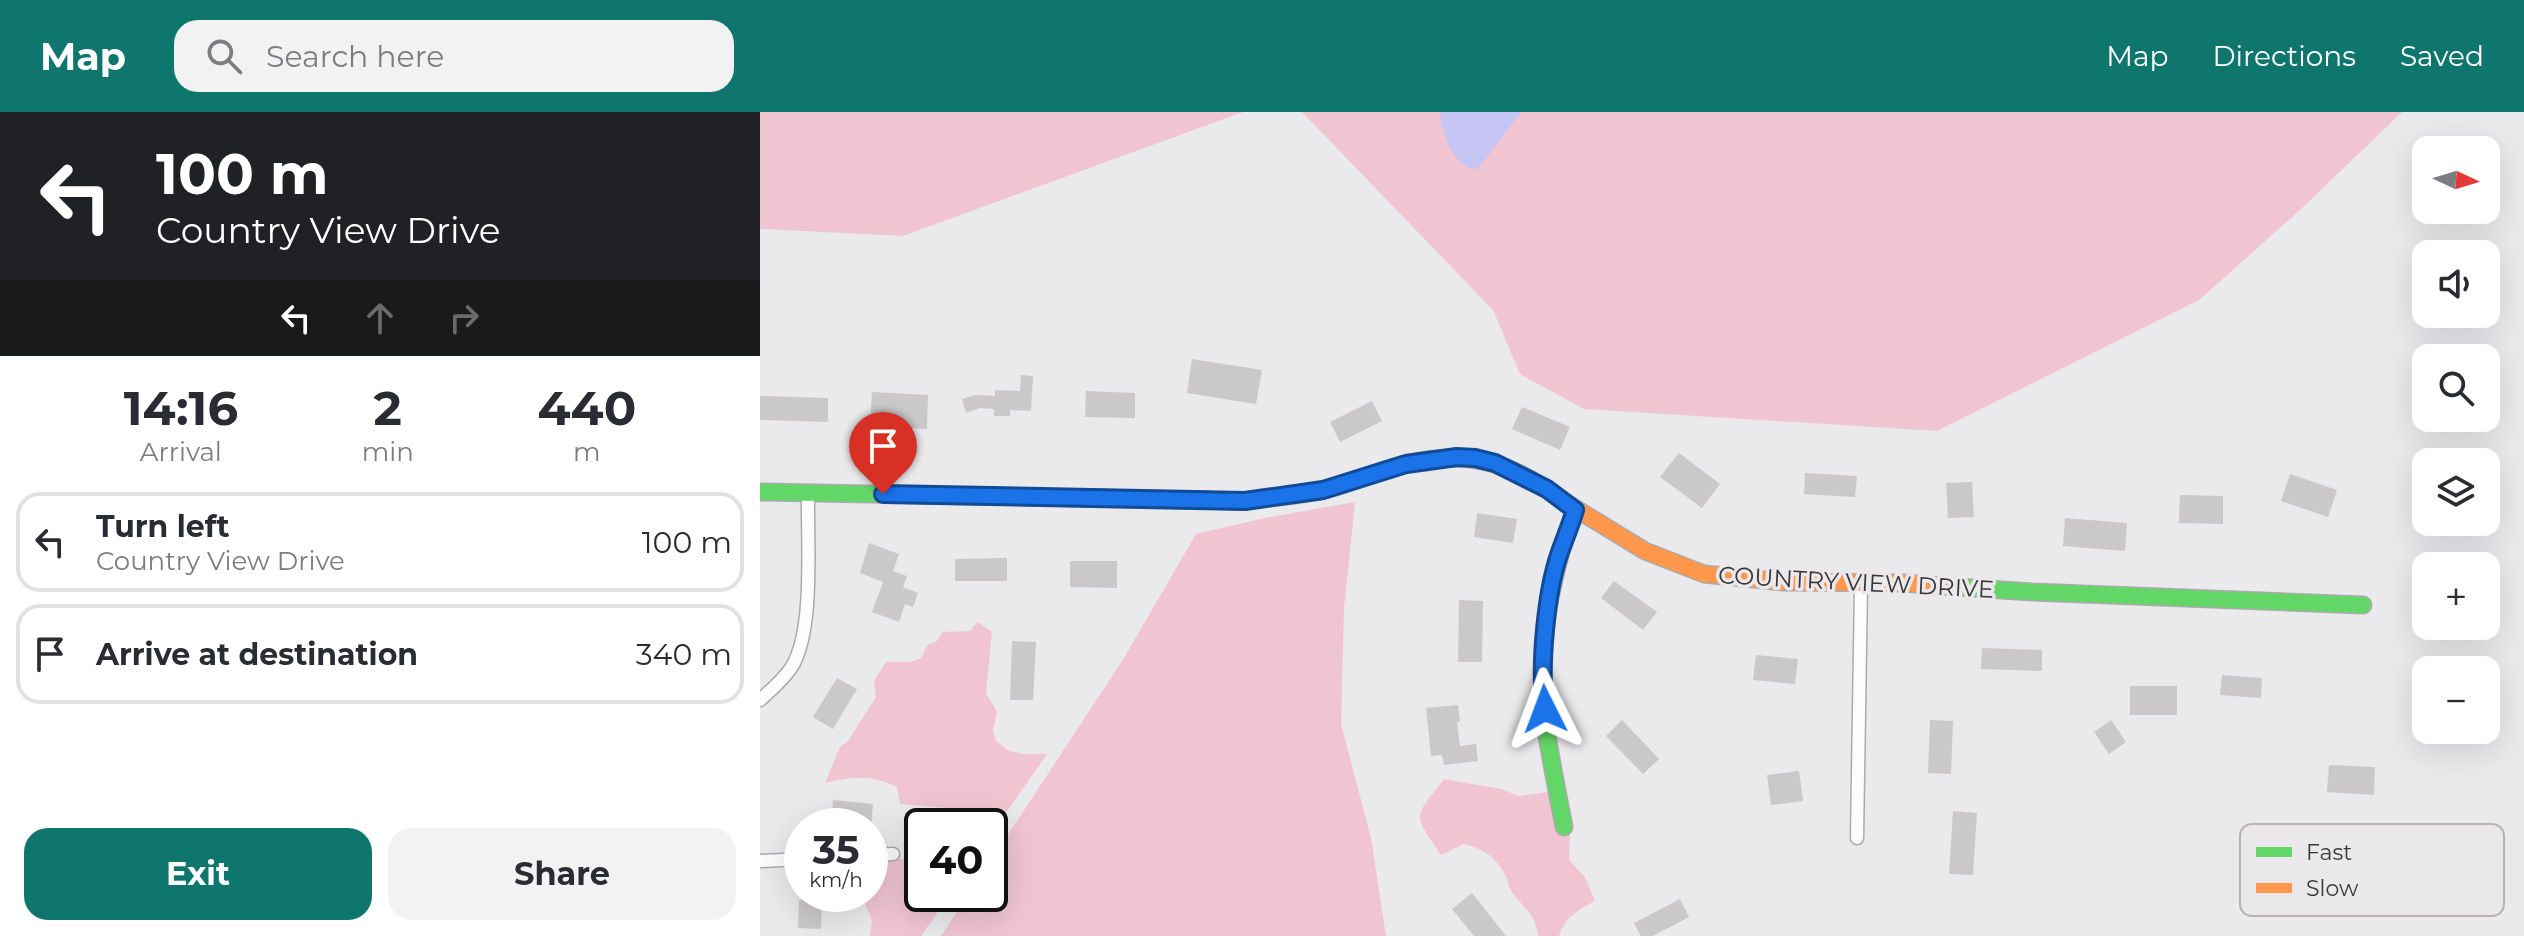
<!DOCTYPE html>
<meta charset="utf-8">
<style>
body{margin:0;font-family:Montserrat,sans-serif;background:#f2f2f3;color:#2b2b33;height:100vh;display:flex;flex-direction:column;font-size:30px;white-space:nowrap}
*{box-sizing:border-box;margin:0}
p{font-size:26px;color:#7c7c81}
.icon{flex:none;width:44px;height:44px;fill:none;stroke:currentColor;stroke-width:2;stroke-linecap:round;stroke-linejoin:round}
.map{position:relative;flex:1;overflow:hidden}
.details{display:flex;flex-direction:column;background:#fff;width:760px}
.details>*{flex:none}
.guide{background:#202124;color:#fff;overflow:hidden}
.needle{width:52px;rotate:94deg}
.controls{position:absolute;left:1652px;top:24px;display:grid;gap:16px}
.controls a{display:grid;place-items:center;width:88px;height:88px;border-radius:16px;background:#fff;box-shadow:0 8px 32px #0002;font-size:40px}
.speed{position:absolute;left:24px;top:696px;display:flex;gap:16px;font-size:40px;font-weight:700;text-align:center}
.speed>*{display:grid;place-content:center;width:104px;height:104px;border-radius:50%;background:#fff;box-shadow:0 8px 32px #0002;line-height:1}
.speed small{font-size:20px;font-weight:400}
.speed .limit{border:4px solid #111;border-radius:12px;background:#fff;color:#111}
.pin{position:absolute;display:grid;place-items:center;width:68px;height:68px;color:#fff;margin:-82px -34px;border-radius:50% 50% 50% 0;rotate:-45deg;box-shadow:0 0 8px #0007}
.pin .icon{rotate:45deg}
.me{position:absolute;width:88px;margin:-44px;rotate:357deg;stroke-linejoin:round;filter:drop-shadow(0 0 6px #0008)}
.turn{display:flex;align-items:center;gap:28px;height:168px;padding:0 24px;font-size:36px}
.turn .icon{width:104px;height:104px;stroke-width:2.5}
.turn b{display:block;font-size:56px;line-height:68px}
.lanes{display:flex;align-items:center;height:76px;padding:0 24px;background:#0003;justify-content:center;gap:40px;direction:ltr}
.lanes .off{opacity:.35}
.eta{display:flex;justify-content:space-evenly;align-items:center;height:136px;text-align:center}
.eta b{font-size:48px;font-weight:700;line-height:56px}
.action{display:flex;gap:16px;margin-top:auto;padding:16px 24px}
.action a{flex:1;height:92px;border-radius:24px;background:#0f766e;color:#fff;font-size:32px;font-weight:700;line-height:92px;text-align:center}
.action a+a{background:#f2f2f3;color:#2b2b33}
ul{padding:0;list-style:none}
li{display:flex;align-items:center;gap:24px;height:100px;margin:0 16px 12px;padding:0 8px;border:4px solid #e1e1e2;border-radius:24px}
li div{flex:1}
li b{display:block;font-size:30px}
li em{font-style:normal}
header{display:flex;align-items:center;gap:48px;box-sizing:border-box;height:112px;padding:0 40px;background:#0f766e;color:#fff}
header strong{font-size:38px}
nav{display:flex;gap:44px;margin-inline-start:auto;font-size:28px}
.search{width:560px;height:72px;background:#f2f2f3;display:flex;align-items:center;gap:20px;box-sizing:border-box;padding:0 28px;border-radius:24px;color:#7c7c81;font-size:30px}
main{display:flex;flex:1;min-height:0}
.map>svg:first-child{display:block}
</style>
<header>
<strong>Map</strong>
<div class="search"><svg class="icon" aria-label="search" viewBox="0 0 24 24"><circle cx="10" cy="10" r="6"/><path d="M15 15l6 6"/></svg>Search here</div>
<nav><a>Map</a><a>Directions</a><a>Saved</a></nav>
</header>
<main>
<section class="details">
<div class="guide">
<div class="turn"><svg class="icon" aria-label="left" viewBox="0 0 24 24"><path d="M17 20v-9H6M10 6l-5 5 5 5"/></svg><div><b>100 m</b>Country View Drive</div></div>
<div class="lanes"><svg class="icon" aria-label="left" viewBox="0 0 24 24"><path d="M17 20v-9H6M10 6l-5 5 5 5"/></svg><svg class="icon off" aria-label="ahead" viewBox="0 0 24 24"><path d="M12 20V5M6 11l6-6 6 6"/></svg><svg class="icon off" aria-label="right" viewBox="0 0 24 24"><path d="M7 20v-9h11M14 6l5 5-5 5"/></svg></div>
</div>
<div class="eta">
<div><b>14:16</b><p>Arrival</p></div>
<div><b>2</b><p>min</p></div>
<div><b>440</b><p>m</p></div>
</div>
<ul>
<li><svg class="icon" aria-label="left" viewBox="0 0 24 24"><path d="M17 20v-9H6M10 6l-5 5 5 5"/></svg><div><b>Turn left</b><p>Country View Drive</p></div><em>100 m</em></li>
<li><svg class="icon" aria-label="arrive" viewBox="0 0 24 24"><path d="M6 21V4h12l-3 4 3 4H6"/></svg><div><b>Arrive at destination</b></div><em>340 m</em></li>
</ul>
<div class="action"><a>Exit</a><a>Share</a></div>
</section>
<div class="map">
<svg width="1764" height="824" viewBox="0 0 1764 824">
<rect width="100%" height="100%" fill="#eae9eb"/>
<!-- green -->
<g fill="#f1c4d2">
<polygon points="0,0 483,0 143,124 0,117"/>
<polygon points="542,0 1642,0 1541,97 1439,188 1177,319 824,297 760,262 733,198"/>
<polygon points="595,390 584,497 581,612 611,726 626,824 181,824 209,782 230,782 230,750 364,546 436,422 505,406"/>
<path d="M217,510L232,520L226,581L237,600L233,619L236,629L249,639L264,642H287L230,724V714H189L186,696L140,692L137,675C113,663 91,664 65,671L80,635L88,629L116,585L114,569L126,550H151L161,546L167,533L177,529L182,520L210,519Z"/>
<path d="M684,667L742,677L758,684L796,679L804,715L810,723L809,748L825,765L835,789C818,798 805,805 799,824H778C775,800 764,797 752,780C748,775 748,768 745,762C733,743 725,738 704,732L681,743C652,700 653,708 684,667Z"/>
<polygon points="136,747 162,748 162,782 190,782 161,824 110,824 112,808 101,782 110,782 110,750"/>
</g>
<!-- water -->
<path fill="#c6c5f3" d="M682,0H761L718,57C695,60 682,21 680,3Z"/>
<!-- building -->
<g fill="#cac8c9">
<polygon points="432,247 502,258 496,292 427,281"/>
<polygon points="261,263 273,264 271,299 250,298 250,304 234,304 234,297 220,296 206,301 202,287 216,283 235,284 235,278 260,279"/>
<polygon points="326,279 375,281 375,306 325,305"/>
<polygon points="112,280 168,283 167,317 110,314"/>
<polygon points="0,284 68,286 68,310 0,308"/>
<polygon points="612,289 622,309 580,330 570,310"/>
<polygon points="762,295 810,315 800,338 752,317"/>
<polygon points="919,341 960,372 942,396 900,365"/>
<polygon points="1045,361 1097,364 1095,385 1044,382"/>
<polygon points="1530,362 1577,378 1568,405 1521,389"/>
<polygon points="1212,370 1214,405 1188,406 1186,371"/>
<polygon points="1420,383 1463,384 1463,412 1419,411"/>
<polygon points="717,401 757,407 753,431 714,425"/>
<polygon points="1305,406 1367,411 1365,439 1303,434"/>
<polygon points="109,431 139,442 133,459 147,464 143,475 158,481 153,495 145,492 139,510 112,500 123,470 100,461"/>
<polygon points="247,446 247,469 195,469 195,447"/>
<polygon points="310,449 357,449 357,476 310,475"/>
<polygon points="854,469 897,500 883,518 841,486"/>
<polygon points="699,488 723,489 722,550 698,550"/>
<polygon points="252,529 276,530 273,588 250,588"/>
<polygon points="1222,536 1282,538 1282,559 1221,557"/>
<polygon points="996,543 1038,547 1035,572 993,568"/>
<polygon points="1462,563 1502,566 1501,586 1460,583"/>
<polygon points="77,566 97,577 73,617 53,605"/>
<rect x="1370" y="574" width="47" height="29"/>
<polygon points="698,593 700,610 697,610 700,634 716,632 718,649 684,653 682,643 671,644 666,596"/>
<polygon points="862,608 899,647 883,662 846,624"/>
<polygon points="1170,608 1193,609 1191,662 1168,661"/>
<polygon points="1351,608 1366,630 1349,642 1334,620"/>
<polygon points="1569,653 1615,655 1614,683 1567,680"/>
<polygon points="1039,659 1043,689 1011,693 1007,663"/>
<polygon points="73,688 113,692 111,715 71,712"/>
<polygon points="1193,699 1217,701 1213,763 1189,762"/>
<polygon points="712,781 746,824 714,824 692,797"/>
<polygon points="920,787 929,805 893,824 881,824 874,811"/>
<polygon points="39,788 62,788 61,817 38,816"/>
</g>
<g fill="none" stroke-linecap="round" stroke-linejoin="round">
<defs>
<g id="street">
<path d="M0,588C11,578 23,568 31,556C55,520 47,427 48,383"/>
<polyline points="1097,726 1101,473"/>
<polyline points="110,743 133,742"/>
<polyline points="0,749 42,747"/>
</g>
<g id="fast">
<path d="M0,380L485,389C511,385 538,384 564,378C592,371 618,359 646,352C706,337 752,350 800,387"/>
<polyline points="1181,474 1272,480 1603,493"/>
<path d="M804,715C798,683 791,650 786,617C776,543 789,467 815,398"/>
</g>
<polyline id="slow" points="800,387 885,439 944,462 1024,470 1142,471 1181,474"/>
</defs>
<!-- street casing -->
<use href="#street" stroke="#abaaac" stroke-width="15"/>
<!-- fast casing -->
<use href="#fast" stroke="#abaaac" stroke-width="19"/>
<!-- slow casing -->
<use href="#slow" stroke="#abaaac" stroke-width="19"/>
<!-- street -->
<use href="#street" stroke="#fcfcfc" stroke-width="12"/>
<!-- fast -->
<use href="#fast" stroke="#63d668" stroke-width="16"/>
<!-- slow -->
<use href="#slow" stroke="#ff974d" stroke-width="16"/>
</g>
<g fill="none" stroke-linecap="round" stroke-linejoin="round">
<defs>
<path id="route" d="M123,382L485,389L563,378L646,352L697,345L715,346L735,351L787,377L815,398C811,412 805,426 800,440C786,479 779,556 785,597"/>
</defs>
<!-- route casing -->
<use href="#route" stroke="#114b97" stroke-width="20"/>
<!-- route -->
<use href="#route" stroke="#1a73e8" stroke-width="14"/>
</g>
<g text-anchor="middle" dominant-baseline="central" stroke-width="7" stroke-linejoin="round" paint-order="stroke">
<!-- street labels -->
<g font-size="24" fill="#383739" stroke="#ebe8ec">
<text transform="translate(1096 470) rotate(3)">COUNTRY VIEW DRIVE</text>
</g>
</g>
<!-- legend -->
<rect x="1480" y="712" width="264" height="92" rx="12" fill="#ebe8ec" stroke="#b5b3b6" stroke-width="2"/>
<rect x="1496" y="735" width="36" height="10" fill="#63d668"/>
<rect x="1496" y="771" width="36" height="10" fill="#ff974d"/>
<g font-size="22" fill="#383739">
<text x="1546" y="748">Fast</text>
<text x="1546" y="784">Slow</text>
</g>
</svg>
<div class="controls">
<a><svg class="needle" viewBox="-14 -14 28 28"><path d="M0-13l5 13h-10z" fill="#e53935"/><path d="M0 13l5-13h-10z" fill="#7c7c81"/></svg></a>
<a><svg class="icon" aria-label="sound" viewBox="0 0 24 24"><path d="M4 9h4l5-4v14l-5-4H4zM17 9q2 3 0 6"/></svg></a>
<a><svg class="icon" aria-label="search" viewBox="0 0 24 24"><circle cx="10" cy="10" r="6"/><path d="M15 15l6 6"/></svg></a>
<a><svg class="icon" aria-label="layers" viewBox="0 0 24 24"><path d="M12 4l9 5-9 5-9-5zM3 14l9 5 9-5"/></svg></a>
<a>+</a>
<a>−</a>
</div>
<div class="speed"><div>35<small>km/h</small></div><div class="limit">40</div></div>
<div class="pin" style="left:123px;top:382px;background:#d93025"><svg class="icon" aria-label="arrive" viewBox="0 0 24 24"><path d="M6 21V4h12l-3 4 3 4H6"/></svg></div>
<svg class="me" style="left:785px;top:597px" viewBox="-20 -20 40 40"><path d="M0-17L14 15 0 8-14 15z" fill="#1a73e8" stroke="#fff" stroke-width="4"/></svg>
</div>
</main>
